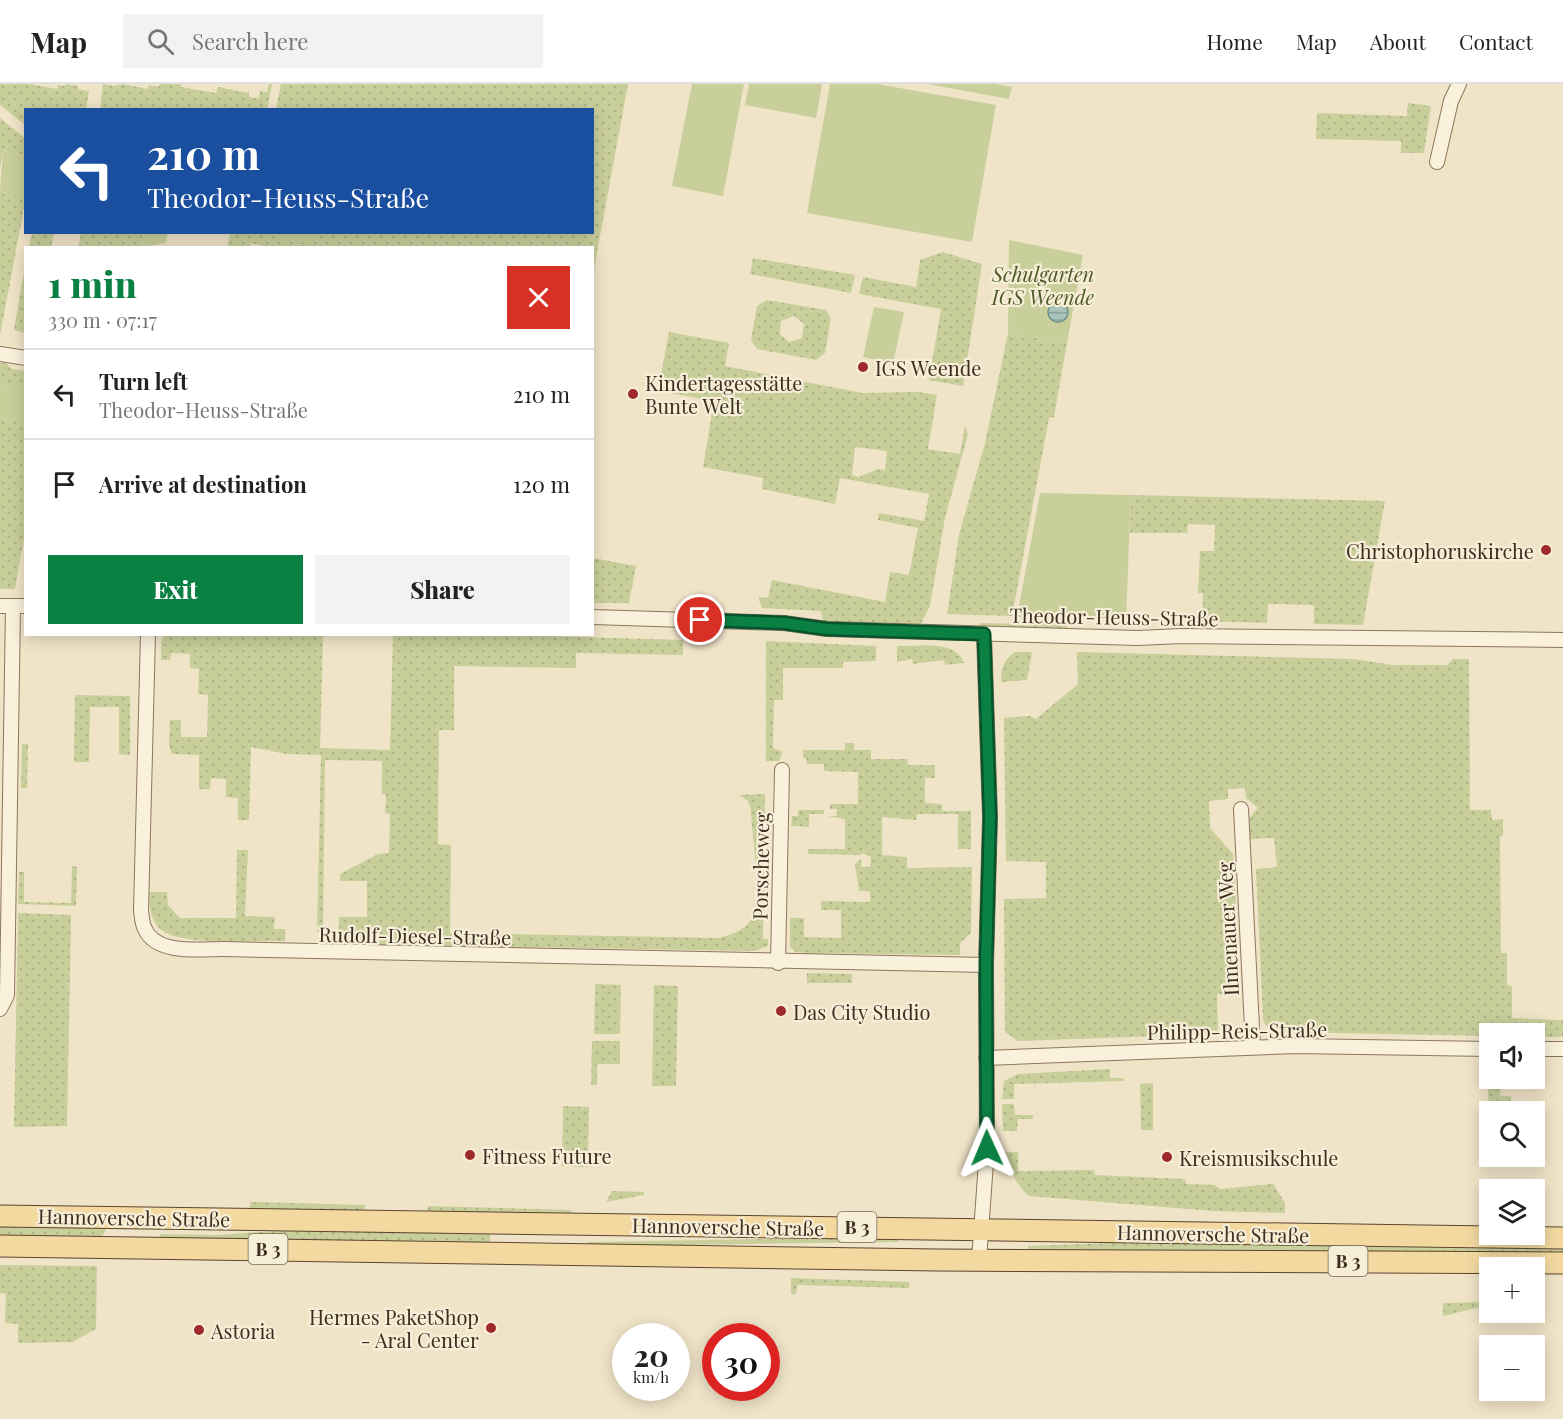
<!DOCTYPE html>
<meta charset="utf-8">
<style>
body{margin:0;font-family:"Playfair Display",serif;background:#f2f2f2;color:#222;height:100vh;display:flex;flex-direction:column;font-size:22px;white-space:nowrap}
*{box-sizing:border-box;margin:0}
p{font-size:20px;color:#767676}
.icon{flex:none;width:33px;height:33px;fill:none;stroke:currentColor;stroke-width:2;stroke-linecap:round;stroke-linejoin:round}
.map{position:relative;flex:1;overflow:hidden}
.side{position:absolute;left:24px;top:162px;width:570px;height:390px;display:flex;flex-direction:column;background:#fff;border-radius:0px;box-shadow:0 3px 15px #0003}
.side>*{flex:none}
.guide{position:absolute;left:24px;top:24px;width:570px;height:126px;border-radius:0px;box-shadow:0 3px 15px #0003;background:#1a4fa0;color:#fff;overflow:hidden}
.tools{position:absolute;left:1479px;top:939px;display:grid;gap:12px}
.tools a{display:grid;place-items:center;width:66px;height:66px;border-radius:0px;background:#fff;box-shadow:0 3px 15px #0003;font-size:30px}
.speed{position:absolute;left:612px;top:1239px;display:flex;gap:12px;font-size:30px;font-weight:700;text-align:center}
.speed>*{display:grid;place-content:center;width:78px;height:78px;border-radius:50%;background:#fff;box-shadow:0 3px 15px #0003;line-height:1}
.speed small{font-size:15px;font-weight:400}
.speed .limit{border:9px solid #d22;background:#fff;color:#111}
.pin{position:absolute;display:grid;place-items:center;width:51px;height:51px;color:#fff;margin:-26px;border:3px solid #fff;border-radius:50%;box-shadow:0 2px 6px #0007}
.me{position:absolute;width:66px;margin:-33px;rotate:359deg;stroke-linejoin:round;filter:drop-shadow(0 0 4px #0008)}
.turn{display:flex;align-items:center;gap:21px;height:126px;padding:0 24px;font-size:27px}
.turn .icon{width:78px;height:78px;stroke-width:2.5}
.turn b{display:block;font-size:42px;line-height:51px}
.round{display:grid;place-items:center;flex:none;width:63px;height:63px;border-radius:0px;background:#f2f2f2}
.headline{display:flex;align-items:center;justify-content:space-between;height:102px;padding:0 24px}
h1{font-size:36px;font-weight:800;line-height:45px;color:#0b8043}
.button{display:flex;gap:12px;margin-top:auto;padding:12px 24px}
.button a{flex:1;height:69px;border-radius:0px;background:#0b8043;color:#fff;font-size:24px;font-weight:800;line-height:69px;text-align:center}
.button a+a{background:#f2f2f2;color:#222}
ul{padding:0;list-style:none}
li{display:flex;align-items:center;gap:18px;height:90px;padding:0 24px;border-top:2px solid #e0e0e0}
li div{flex:1}
li b{display:block;font-size:22px}
li em{font-style:normal}
header{display:flex;align-items:center;gap:36px;box-sizing:border-box;height:84px;padding:0 30px;background:#fff;border-bottom:2px solid #e0e0e0}
header strong{font-size:28px}
nav{display:flex;gap:33px;margin-inline-start:auto;font-size:21px}
.search{width:420px;height:54px;background:#f2f2f2;display:flex;align-items:center;gap:15px;box-sizing:border-box;padding:0 21px;border-radius:0px;color:#767676;font-size:22px}
.map>svg:first-child{display:block}
</style>
<header>
<strong>Map</strong>
<div class="search"><svg class="icon" aria-label="search" viewBox="0 0 24 24"><circle cx="10" cy="10" r="6"/><path d="M15 15l6 6"/></svg>Search here</div>
<nav><a>Home</a><a>Map</a><a>About</a><a>Contact</a></nav>
</header>
<div class="map">
<svg width="1563" height="1335" viewBox="0 0 1563 1335">
<defs>
<pattern id="grass-dots" width="8" height="8" patternUnits="userSpaceOnUse" patternTransform="scale(1.5)"><rect width="8" height="8" fill="#c9cf9b"/><path d="M2 2h.1M6 6h.1" fill="none" stroke="#aeb285" stroke-width="1.8" stroke-linecap="round"/></pattern>
<pattern id="water-rules" width="6" height="5" patternUnits="userSpaceOnUse" patternTransform="scale(1.5)"><rect width="6" height="5" fill="#a9c4bc"/><path d="M0 2.5h6" fill="none" stroke="#8ba098"/></pattern>
</defs>
<rect width="100%" height="100%" fill="#f0e4c8"/>
<!-- grass -->
<g fill="url(#grass-dots)" fill-rule="evenodd">
<polygon points="0,0 30,0 57,5 58,1 65,2 66,0 78,2 78,5 89,7 86,25 26,26 25,41 0,21"/>
<polygon points="103,0 114,2 123,0 148,5 149,1 159,3 160,0 181,0 181,3 216,9 218,3 249,9 249,13 259,15 260,7 267,8 269,0 272,0 267,26 100,25"/>
<polygon points="281,0 628,0 593,190 592,164 272,164 251,159 250,163 227,164 230,148 592,148 592,26 276,25"/>
<polygon points="1408,19 1431,22 1424,69 1401,69 1401,57 1316,55 1317,29 1407,32"/>
<polygon points="0,34 26,55 25,71 3,67 0,85"/>
<polygon points="0,107 26,114 0,251"/>
<polygon points="32,149 54,149 51,163 29,163"/>
<polygon points="81,149 144,149 142,163 78,164"/>
<polygon points="943,168 982,180 963,302 929,296 941,225 859,210 863,193 916,203 920,176"/>
<polygon points="753,174 855,191 851,209 750,190"/>
<polygon points="25,182 26,248 25,249 14,246"/>
<path d="M767,216L826,226L831,234L825,269L816,276L757,265L751,256L757,222ZM794,232L804,240L802,254L789,258L780,250L781,237Z"/>
<path d="M669,248L729,259L725,282L862,309L918,308L937,311L928,365L960,370L965,342L968,350L945,434L930,522L920,541L823,538L821,527L762,524L758,513L768,514L772,496L885,518L890,488L909,491L918,444L878,436L879,429L924,437L929,410L840,394L835,420L762,405L763,394L703,383L714,317L658,307ZM855,363L887,367L885,386L877,385L859,393L852,391Z"/>
<polygon points="1008,249 1067,259 1054,333 1049,334 1012,532 947,530 959,451 985,359"/>
<polygon points="0,279 6,279 12,285 25,287 25,305 0,299"/>
<polygon points="0,333 25,339 25,448 15,505 0,505"/>
<polygon points="1131,411 1385,417 1363,541 1314,540 1314,521 1268,520 1267,539 1202,537 1203,509 1198,509 1200,467 1214,467 1215,441 1188,440 1187,449 1130,449"/>
<polygon points="593,474 636,482 629,519 593,519"/>
<polygon points="980,539 1067,541 1067,544 980,543"/>
<path d="M164,551H323L320,664L390,666L393,551H504L683,556V571L576,569V584L454,582V646H439L438,760L451,761L450,849L720,854C728,851 739,848 746,842C767,824 751,753 751,726L748,717L739,711L765,710L763,855H768V862L755,867L339,860V833H367V797H340V790L378,770L389,769L390,730L385,729L386,711L382,710V677L325,676L323,848H317L321,671L286,670L251,663L249,736H238V714L226,713V695L211,694L210,705H199V671L172,670L169,661L170,636H181V653H207L208,611L198,610L199,585L190,584V570L171,569L170,576H161V558Z"/>
<polygon points="766,557 876,562 876,577 843,578 843,584 783,584 783,616 774,616 773,664 783,668 779,677 766,677"/>
<path d="M897,562C918,563 956,555 964,579L946,581L943,576L913,580L912,575L897,578Z"/>
<path d="M1015,568H1032L1027,596L1001,598C1001,584 1003,577 1015,568Z"/>
<polygon points="1077,568 1353,575 1393,581 1447,581 1453,575 1469,575 1470,726 1491,726 1492,736 1503,735 1503,752 1500,753 1501,869 1507,869 1507,901 1512,902 1512,934 1563,936 1563,953 1535,953 1534,950 1490,950 1489,952 1279,948 1267,943 1263,936 1256,785 1277,783 1274,754 1250,755 1250,733 1258,724 1246,714 1245,704 1228,705 1228,715 1209,717 1210,744 1233,770 1237,835 1231,835 1234,909 1217,910 1218,950 1018,957 1005,948 1004,815 1046,814 1046,778 1006,777 1004,634 1030,632 1036,635 1078,600"/>
<polygon points="75,611 130,612 130,671 119,670 119,623 90,623 89,678 74,678"/>
<polygon points="845,659 854,659 854,666 871,666 871,675 907,675 908,681 935,681 935,694 925,694 925,719 942,720 942,727 971,727 971,765 958,765 958,730 917,730 916,736 882,733 882,771 907,773 907,784 972,783 971,849 960,859 960,871 807,869 796,868 790,863 790,834 804,834 804,853 841,854 841,826 821,826 821,817 870,818 870,807 859,807 855,780 861,775 861,783 870,783 871,773 863,769 860,771 808,770 808,765 845,765 845,735 827,732 837,732 837,725 830,725 830,720 858,720 858,688 824,687 824,680 807,680 806,674 803,674 803,666 845,666"/>
<polygon points="22,660 28,660 27,704 21,704"/>
<polygon points="798,726 824,726 824,730 809,730 809,743 791,742 792,732 798,732"/>
<path d="M237,766H248L245,832L275,833L274,845H285V857C257,856 177,863 159,844C150,834 149,820 149,808H167L168,821L180,834H236Z"/>
<polygon points="72,782 77,783 76,822 18,820 19,788 24,788 24,818 71,819"/>
<polygon points="18,829 71,831 67,1042 14,1043"/>
<polygon points="807,889 852,890 852,899 807,899"/>
<polygon points="595,900 621,901 620,950 594,950"/>
<polygon points="654,901 678,902 676,1002 652,1002"/>
<polygon points="592,957 620,957 620,980 597,980 597,1001 591,1001"/>
<polygon points="1487,980 1489,980 1490,994 1501,995 1500,1012 1511,1012 1511,1021 1532,1022 1533,1027 1490,1028 1489,1032"/>
<polygon points="1110,985 1110,994 1124,994 1124,997 1014,1000 1014,1015 1002,1015 1004,997 1018,990"/>
<polygon points="1153,999 1153,1046 1141,1046 1140,1000"/>
<polygon points="1002,1020 1014,1020 1015,1031 1033,1031 1033,1035 1018,1035 1017,1047 1003,1047"/>
<polygon points="563,1022 589,1023 588,1083 562,1082"/>
<path d="M1006,1068H1018V1087L1094,1086L1095,1091L1185,1095L1186,1100L1215,1101L1220,1105L1273,1100L1285,1119V1129L1213,1127L1029,1112C1015,1100 1010,1086 1006,1068Z"/>
<polygon points="612,1107 644,1108 644,1111 606,1118"/>
<polygon points="250,1118 365,1121 364,1127 250,1125"/>
<polygon points="428,1122 571,1126 572,1129 570,1131 427,1128"/>
<polygon points="0,1141 108,1142 101,1154 0,1153"/>
<polygon points="316,1144 490,1148 490,1160 160,1154 160,1150 219,1151"/>
<polygon points="767,1155 898,1155 898,1158 587,1162 587,1158"/>
<polygon points="1141,1158 1563,1162 1563,1168 1028,1166 1028,1162"/>
<polygon points="0,1181 97,1182 96,1245 72,1258 18,1259 18,1240 5,1239 6,1210 0,1209"/>
<polygon points="791,1194 909,1198 909,1204 797,1201 796,1210 791,1210"/>
<polygon points="1489,1218 1489,1221 1443,1232 1443,1219"/>
</g>
<!-- green -->
<g fill="#c9cf9b">
<polygon points="692,0 744,0 723,112 672,102"/>
<polygon points="749,0 822,0 816,34 745,21"/>
<polygon points="830,0 877,0 996,21 972,158 807,129"/>
<polygon points="927,0 995,0 1012,3 1009,15"/>
<polygon points="3,67 25,71 25,114 0,107"/>
<polygon points="144,149 168,149 166,159 142,163"/>
<polygon points="257,149 315,148 315,149 313,161"/>
<polygon points="1009,156 1083,171 1067,259 1008,249"/>
<polygon points="874,223 904,228 893,280 863,273"/>
<polygon points="0,299 25,305 25,339 0,333"/>
<polygon points="1040,409 1131,411 1126,534 1017,533"/>
</g>
<!-- water -->
<circle fill="url(#water-rules)" stroke="#6f938a" stroke-width="1.5" cx="1058" cy="228" r="10"/>
<g fill="none" stroke-linecap="round" stroke-linejoin="round">
<defs>
<g id="street">
<polyline points="1437,78 1451,17 1459,0"/>
<polyline points="0,270 26,274"/>
<polyline points="0,522 26,522"/>
<polyline points="592,533 784,539 827,545 1138,554 1182,552 1563,556"/>
<path d="M148,550L141,827C142,833 142,840 145,845C156,871 201,865 223,865L986,881"/>
<polyline points="1241,725 1253,963"/>
<polyline points="778,879 782,686"/>
<polyline points="0,925 7,911 13,522"/>
<polyline points="1534,965 1563,965"/>
<polyline points="986,974 1296,962 1490,965"/>
<polyline points="979,1176 987,1064 986,881 990,733 984,550"/>
</g>
<g id="primary">
<polyline points="0,1132 1563,1154"/>
<polyline points="0,1162 937,1176 1563,1179"/>
</g>
</defs>
<!-- street casing -->
<use href="#street" stroke="#8d765c" stroke-width="16"/>
<!-- primary casing -->
<use href="#primary" stroke="#5b4430" stroke-width="23"/>
<!-- street -->
<use href="#street" stroke="#faf1dc" stroke-width="14"/>
<!-- primary -->
<use href="#primary" stroke="#f3d9a0" stroke-width="21"/>
</g>
<g fill="none" stroke-linecap="round" stroke-linejoin="round">
<defs>
<polyline id="route" points="700,536 784,539 827,545 984,550 990,733 986,881 987,1064"/>
</defs>
<!-- route casing -->
<use href="#route" stroke="#07532c" stroke-width="15"/>
<!-- route -->
<use href="#route" stroke="#0b8043" stroke-width="10"/>
</g>
<!-- markers -->
<g fill="#9e2a2b" stroke="#f7eed8" stroke-width="2">
<circle cx="863" cy="283" r="6"/>
<circle cx="633" cy="310" r="6"/>
<circle cx="1546" cy="466" r="6"/>
<circle cx="781" cy="927" r="6"/>
<circle cx="470" cy="1071" r="6"/>
<circle cx="1167" cy="1073" r="6"/>
<circle cx="491" cy="1244" r="6"/>
<circle cx="199" cy="1246" r="6"/>
</g>
<g text-anchor="middle" dominant-baseline="central" stroke-width="4.5" stroke-linejoin="round" paint-order="stroke">
<!-- shield labels -->
<g fill="#f7eed8" stroke="#756857" stroke-width="1.5">
<rect x="837.5" y="1128" width="39" height="30" rx="4.5"/>
<rect x="248.5" y="1150" width="39" height="30" rx="4.5"/>
<rect x="1328.5" y="1162" width="39" height="30" rx="4.5"/>
</g>
<g font-size="18" font-weight="bold" fill="#3d2e20">
<text x="857" y="1143">B 3</text>
<text x="268" y="1165">B 3</text>
<text x="1348" y="1177">B 3</text>
</g>
<!-- park labels -->
<g font-size="20" font-style="italic" fill="#4d5a26" stroke="#f7eed8">
<text x="1043" y="189">Schulgarten<tspan x="1043" dy="23">IGS Weende</tspan></text>
</g>
<!-- poi labels -->
<g font-size="20" fill="#3d2e20" stroke="#f7eed8" text-anchor="start">
<text x="875" y="283">IGS Weende</text>
<text x="645" y="298">Kindertagesstätte<tspan x="645" dy="23">Bunte Welt</tspan></text>
<text x="1534" y="466" text-anchor="end">Christophoruskirche</text>
<text x="793" y="927">Das City Studio</text>
<text x="482" y="1071">Fitness Future</text>
<text x="1179" y="1073">Kreismusikschule</text>
<text x="479" y="1232" text-anchor="end">Hermes PaketShop<tspan x="479" dy="23">- Aral Center</tspan></text>
<text x="211" y="1246">Astoria</text>
</g>
<!-- street labels -->
<g font-size="20" fill="#3d2e20" stroke="#f7eed8">
<text transform="translate(1114 532) rotate(1)">Theodor-Heuss-Straße</text>
<text transform="translate(760 782) rotate(-89)">Porscheweg</text>
<text transform="translate(1227 845) rotate(-93)">Ilmenauer Weg</text>
<text transform="translate(415 851) rotate(1)">Rudolf-Diesel-Straße</text>
<text transform="translate(1237 946) rotate(-1)">Philipp-Reis-Straße</text>
<text transform="translate(134 1133) rotate(1)">Hannoversche Straße</text>
<text transform="translate(728 1142) rotate(1)">Hannoversche Straße</text>
<text transform="translate(1213 1149) rotate(1)">Hannoversche Straße</text>
</g>
</g>
</svg>
<div class="tools">
<a><svg class="icon" aria-label="sound" viewBox="0 0 24 24"><path d="M4 9h4l5-4v14l-5-4H4zM17 9q2 3 0 6"/></svg></a>
<a><svg class="icon" aria-label="search" viewBox="0 0 24 24"><circle cx="10" cy="10" r="6"/><path d="M15 15l6 6"/></svg></a>
<a><svg class="icon" aria-label="layers" viewBox="0 0 24 24"><path d="M12 4l9 5-9 5-9-5zM3 14l9 5 9-5"/></svg></a>
<a>+</a>
<a>−</a>
</div>
<div class="speed"><div>20<small>km/h</small></div><div class="limit">30</div></div>
<div class="pin" style="left:700px;top:536px;background:#d93025"><svg class="icon" aria-label="arrive" viewBox="0 0 24 24"><path d="M6 21V4h12l-3 4 3 4H6"/></svg></div>
<svg class="me" style="left:987px;top:1064px" viewBox="-20 -20 40 40"><path d="M0-17L14 15 0 8-14 15z" fill="#0b8043" stroke="#fff" stroke-width="4"/></svg>
<div class="guide">
<div class="turn"><svg class="icon" aria-label="left" viewBox="0 0 24 24"><path d="M17 20v-9H6M10 6l-5 5 5 5"/></svg><div><b>210 m</b>Theodor-Heuss-Straße</div></div>
</div>
<section class="side">
<div class="headline"><div><h1>1 min</h1><p>330 m · 07:17</p></div><a class="round" style="background:#d93025;color:#fff"><svg class="icon" aria-label="close" viewBox="0 0 24 24"><path d="M6 6l12 12M18 6L6 18"/></svg></a></div>
<ul>
<li><svg class="icon" aria-label="left" viewBox="0 0 24 24"><path d="M17 20v-9H6M10 6l-5 5 5 5"/></svg><div><b>Turn left</b><p>Theodor-Heuss-Straße</p></div><em>210 m</em></li>
<li><svg class="icon" aria-label="arrive" viewBox="0 0 24 24"><path d="M6 21V4h12l-3 4 3 4H6"/></svg><div><b>Arrive at destination</b></div><em>120 m</em></li>
</ul>
<div class="button"><a>Exit</a><a>Share</a></div>
</section>
</div>
